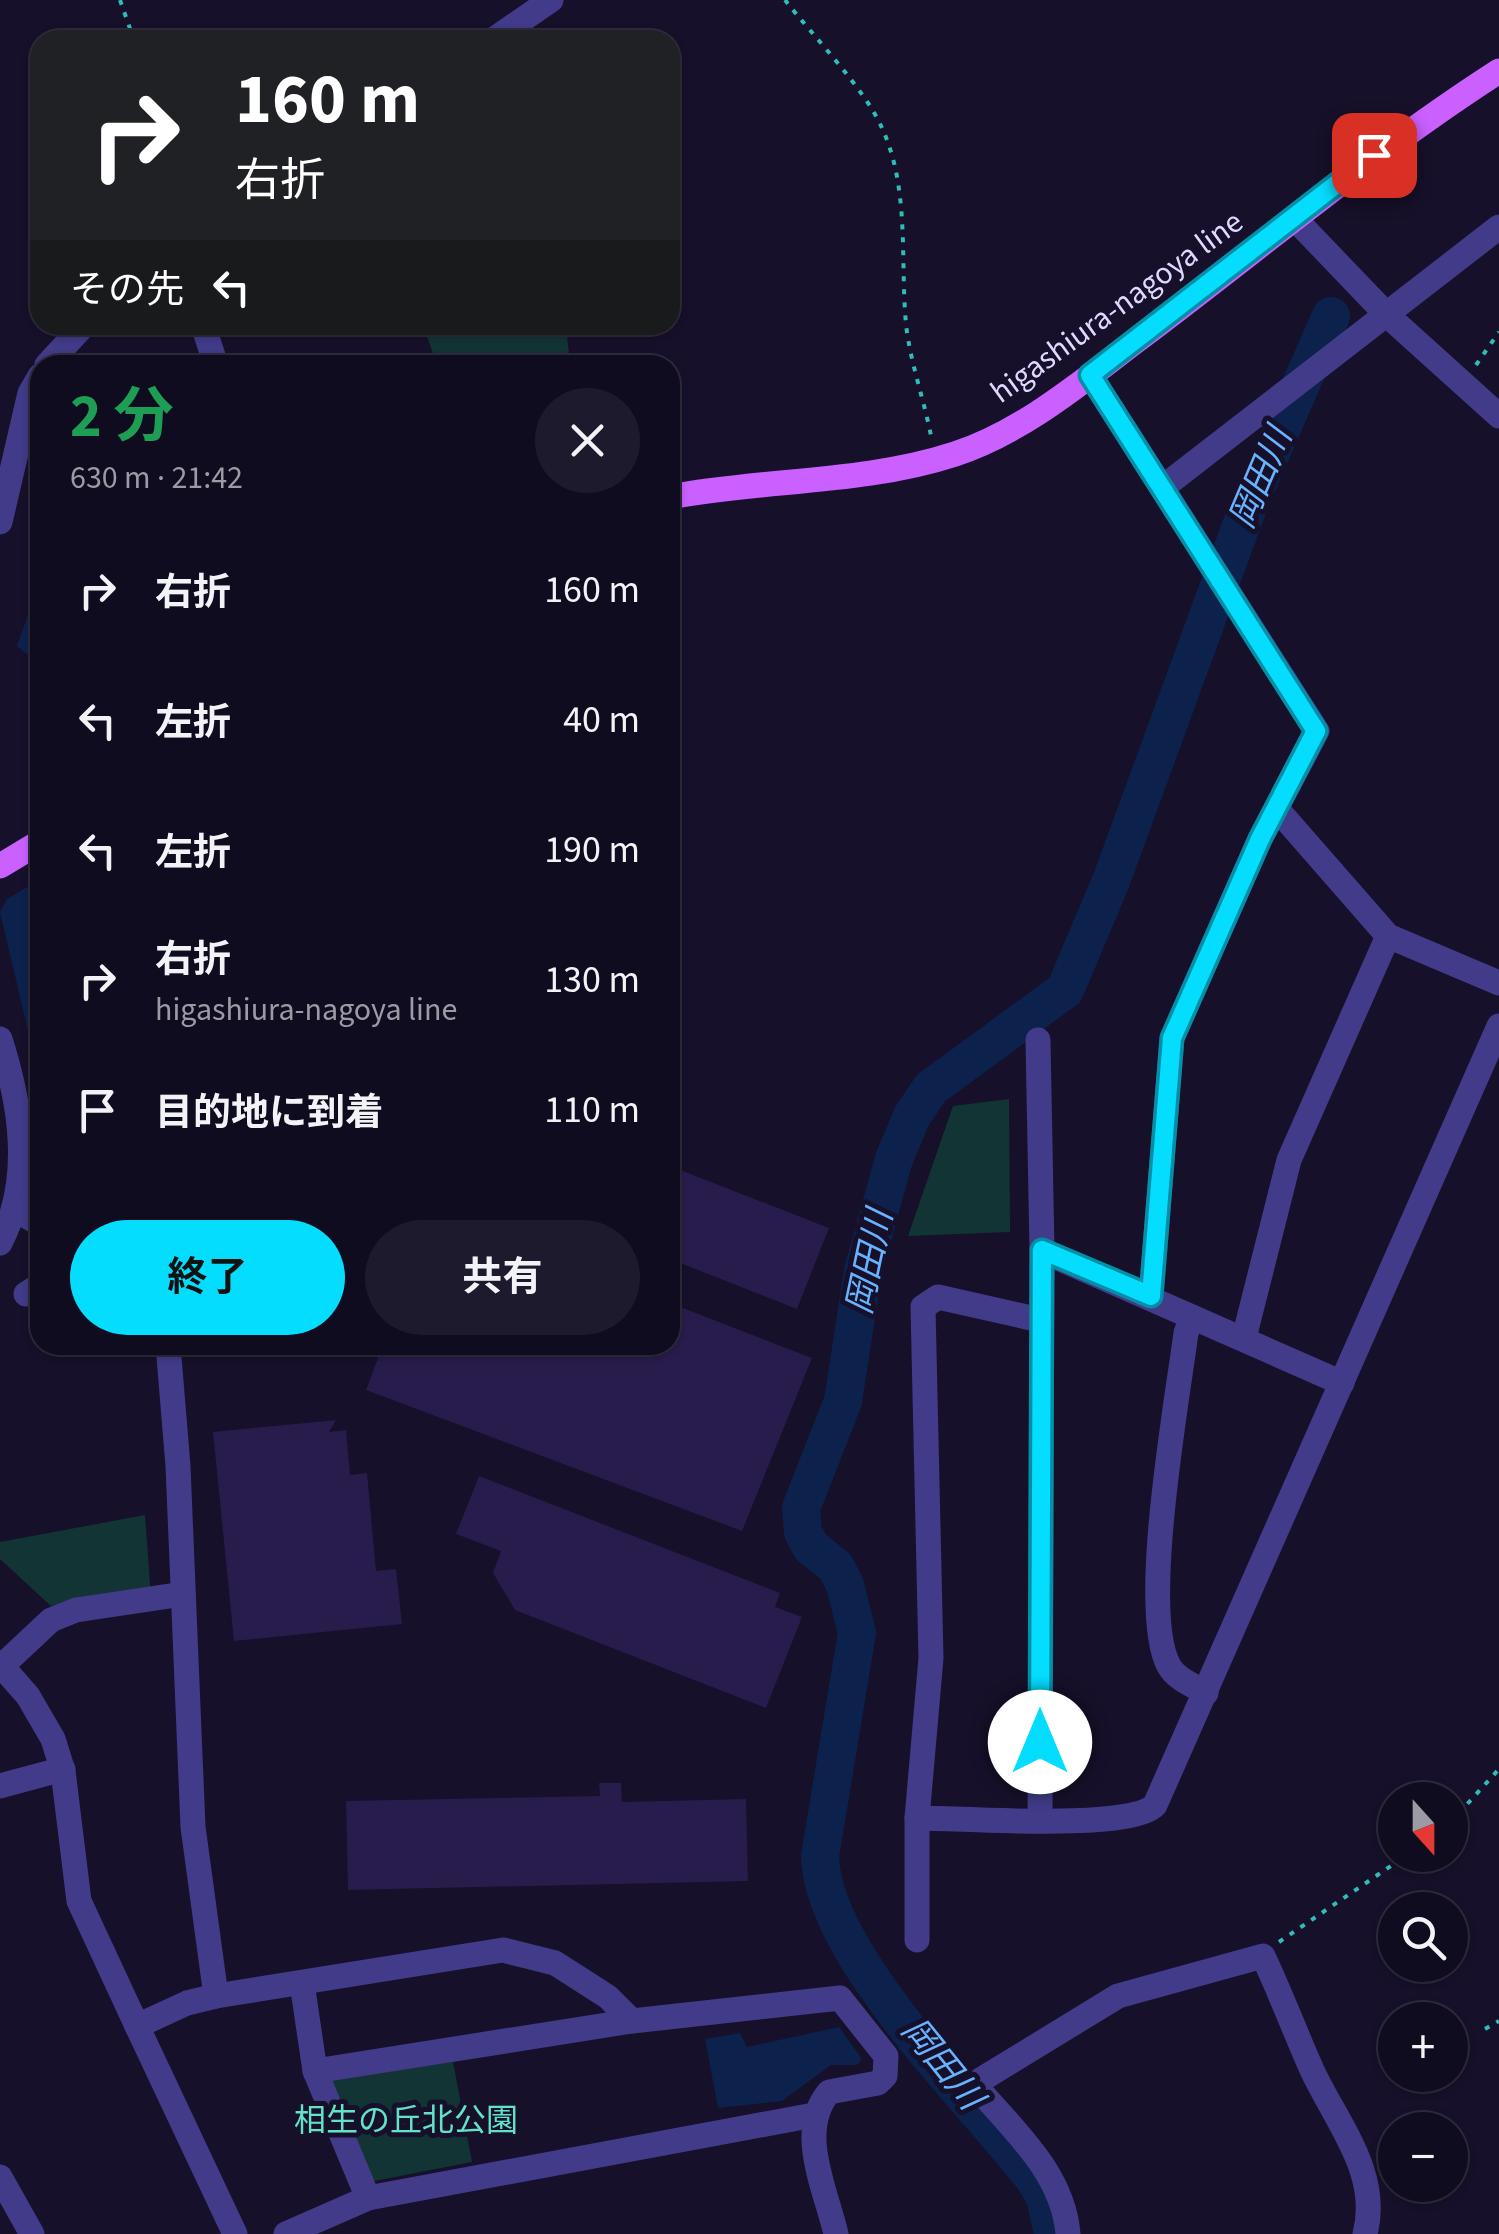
<!DOCTYPE html>
<html lang="ja">
<meta charset="utf-8">
<style>
body{margin:0;font-family:"Source Sans 3","Noto Sans JP",sans-serif;background:#1e1a2d;color:#f1f3f6;height:100vh;display:flex;flex-direction:column;font-size:38px;white-space:nowrap}
*{box-sizing:border-box;margin:0}
p{font-size:32px;color:#9c9ba5}
.icon{flex:none;width:55px;height:55px;fill:none;stroke:currentColor;stroke-width:2;stroke-linecap:round;stroke-linejoin:round}
.map{position:relative;flex:1;overflow:hidden}
.sheet{position:absolute;left:30px;top:355px;width:650px;height:1000px;display:flex;flex-direction:column;background:#100c20;border-radius:30px;box-shadow:0 2px 8px #0004,0 0 0 2px #302c3e}
.sheet>*{flex:none}
.hud{position:absolute;left:30px;top:30px;width:650px;height:305px;border-radius:30px;box-shadow:0 2px 8px #0004,0 0 0 2px #302c3e;background:#202124;color:#fff;overflow:hidden}
.needle{width:65px;rotate:159deg}
.buttons{position:absolute;left:1378px;top:1782px;display:grid;gap:20px}
.buttons a{display:grid;place-items:center;width:90px;height:90px;border-radius:50%;background:#100c20;box-shadow:0 2px 8px #0004,0 0 0 2px #302c3e;font-size:50px}
.pin{position:absolute;display:grid;place-items:center;width:85px;height:85px;color:#fff;margin:-42px;border-radius:20px;box-shadow:0 5px 15px #0006}
.me{position:absolute;width:110px;margin:-55px;rotate:0deg;stroke-linejoin:round;filter:drop-shadow(0 0 8px #0008)}
.turn{display:flex;align-items:center;gap:35px;height:210px;padding:0 40px;font-size:45px}
.turn .icon{width:130px;height:130px;stroke-width:2.5}
.turn b{display:block;font-size:70px;line-height:85px}
.then{display:flex;align-items:center;height:95px;padding:0 40px;background:#0003;gap:20px;font-size:38px}
.round{display:grid;place-items:center;flex:none;width:105px;height:105px;border-radius:52px;background:#1e1a2d}
.summary{display:flex;align-items:center;justify-content:space-between;height:170px;padding:0 40px}
h1{font-size:60px;font-weight:700;line-height:75px;color:#1e9e55}
.button{display:flex;gap:20px;margin-top:auto;padding:20px 40px}
.button a{flex:1;height:115px;border-radius:60px;background:#05ddff;color:#111;font-size:40px;font-weight:700;line-height:115px;text-align:center}
.button a+a{background:#1e1a2d;color:#f1f3f6}
ul{padding:0;list-style:none}
li{display:flex;align-items:center;gap:30px;height:130px;padding:0 40px}
li div{flex:1}
li b{display:block;font-size:38px}
li em{font-style:normal}
.map>svg:first-child{display:block}
</style>
<div class="map">
<svg width="1499" height="2234" viewBox="0 0 1499 2234">
<rect width="100%" height="100%" fill="#16102a"/>
<!-- green -->
<g fill="#133434">
<polygon points="423,325 566,325 570,365 437,365"/>
<polygon points="1009,1099 1010,1232 908,1236 953,1106"/>
<polygon points="145,1515 151,1597 73,1600 51,1606 0,1559 0,1542"/>
<polygon points="453,2062 472,2162 369,2182 328,2084 334,2077"/>
</g>
<!-- water -->
<g fill="#0c224d">
<polygon points="40,581 40,665 17,646"/>
<polygon points="40,871 40,1049 33,1052 0,912 7,899 34,883 33,875"/>
<polygon points="839,2027 862,2059 857,2065 831,2065 782,2101 718,2108 705,2039 740,2033 747,2047"/>
</g>
<g fill="none" stroke-linecap="round" stroke-linejoin="round">
<!-- river -->
<path stroke="#0c224d" stroke-width="38" d="M1053,2234L1045,2197L1035,2180C974,2101 822,1955 820,1856L857,1633L845,1585L836,1567L811,1547L803,1532L801,1508L843,1401L863,1271L894,1159L912,1116L931,1088L1065,990L1111,881L1252,496L1331,316"/>
</g>
<!-- building -->
<g fill="#271c4b">
<polygon points="670,1166 829,1228 797,1309 670,1259"/>
<polygon points="670,1303 812,1358 742,1531 366,1390 383,1345 670,1345"/>
<polygon points="336,1420 329,1432 346,1430 350,1475 367,1473 376,1571 396,1569 402,1624 234,1641 213,1432"/>
<polygon points="479,1476 780,1593 775,1607 802,1617 766,1708 515,1610 493,1573 501,1551 456,1534"/>
<polygon points="599,1783 621,1783 622,1802 746,1799 748,1881 348,1890 346,1801 600,1796"/>
</g>
<g fill="none" stroke-linecap="round" stroke-linejoin="round">
<!-- path -->
<g stroke="#2fbdba" stroke-width="4" stroke-dasharray="5 8" stroke-linecap="butt">
<polyline points="120,0 134,40"/>
<path d="M785,0C813,36 865,89 882,128C910,189 900,259 906,324C910,362 924,399 931,436"/>
<polyline points="30,183 40,179"/>
<polyline points="1476,365 1499,332"/>
<polyline points="1450,1823 1499,1769"/>
<polyline points="1279,1942 1407,1855"/>
<polyline points="1485,2029 1499,2021"/>
</g>
<!-- minor -->
<g stroke="#413b89" stroke-width="25">
<polyline points="493,40 551,0"/>
<polyline points="1294,218 1387,315 1499,416"/>
<polyline points="203,325 216,365"/>
<polyline points="47,365 84,325"/>
<polyline points="1090,375 1317,731 1260,839 1172,1038 1151,1297"/>
<polyline points="1162,488 1499,227"/>
<polyline points="0,522 30,393 40,376"/>
<polyline points="1277,809 1388,936 1499,983"/>
<path d="M0,1039C21,1105 33,1180 0,1243"/>
<polyline points="1038,1040 1042,1251 1040,1820"/>
<polyline points="16,1210 40,1224"/>
<polyline points="1042,1251 1342,1383"/>
<polyline points="26,1294 40,1285"/>
<path d="M1192,1317L1186,1333C1177,1402 1139,1612 1169,1666C1177,1680 1193,1685 1206,1693"/>
<path d="M1040,1320L938,1297L923,1307L931,1658L917,1818C959,1818 1131,1831 1155,1805L1499,1026"/>
<polyline points="1244,1338 1289,1160 1388,936"/>
<polyline points="168,1345 178,1466 193,1827 216,1996"/>
<polyline points="0,1664 28,1696 53,1739 63,1771 79,1901 137,2026"/>
<polyline points="2,1666 51,1620 76,1610 183,1594"/>
<polyline points="0,1786 63,1769"/>
<polyline points="917,1818 917,1940"/>
<polyline points="302,1983 315,2071 368,2198 814,2115"/>
<polyline points="315,2071 632,2021"/>
<polyline points="0,2177 32,2234"/>
<path d="M235,2234L137,2026L187,2003L216,1996L503,1950L555,1963L608,1997L632,2021L840,1998L886,2056L885,2076L878,2083L829,2092C796,2131 826,2190 836,2234"/>
<polyline points="286,2234 368,2198"/>
<path d="M1068,2234C1063,2172 1012,2129 974,2084L1118,1996L1263,1956C1281,1994 1295,2032 1312,2070C1336,2122 1381,2173 1365,2234"/>
</g>
<!-- major -->
<g stroke="#c960ff" stroke-width="25">
<path d="M670,497C764,479 863,484 955,454C1023,432 1084,380 1140,338C1260,248 1373,152 1499,71"/>
<polyline points="0,866 40,842"/>
</g>
</g>
<g fill="none" stroke-linecap="round" stroke-linejoin="round">
<defs>
<polyline id="route" points="1040,1742 1042,1250 1151,1296 1172,1038 1260,839 1316,731 1090,375 1374,155"/>
</defs>
<!-- route casing -->
<use href="#route" stroke="#0390a6" stroke-width="25"/>
<!-- route -->
<use href="#route" stroke="#05ddff" stroke-width="18"/>
</g>
<g text-anchor="middle" dominant-baseline="central" stroke-width="10" stroke-linejoin="round" paint-order="stroke">
<!-- street labels -->
<g font-size="32" fill="#dfd9ff" stroke="#16102a">
<text transform="translate(1117 307) rotate(-36)">higashiura-nagoya line</text>
</g>
<!-- park labels -->
<g font-size="32" fill="#62e2c6" stroke="#16102a">
<text x="406" y="2121">相生の丘北公園</text>
</g>
<!-- water labels -->
<g font-size="35" font-style="italic" fill="#67b3ff" stroke="#16102a">
<text transform="translate(1261 478) rotate(-67)">岡田川</text>
<text transform="translate(870 1262) rotate(-78)">岡田川</text>
<text transform="translate(942 2064) rotate(51)">岡田川</text>
</g>
</g>
</svg>
<div class="buttons">
<a><svg class="needle" viewBox="-14 -14 28 28"><path d="M0-13l5 13h-10z" fill="#e53935"/><path d="M0 13l5-13h-10z" fill="#9c9ba5"/></svg></a>
<a><svg class="icon" aria-label="search" viewBox="0 0 24 24"><circle cx="10" cy="10" r="6"/><path d="M15 15l6 6"/></svg></a>
<a>+</a>
<a>−</a>
</div>
<div class="pin" style="left:1374px;top:155px;background:#d93025"><svg class="icon" aria-label="arrive" viewBox="0 0 24 24"><path d="M6 21V4h12l-3 4 3 4H6"/></svg></div>
<svg class="me" style="left:1040px;top:1742px" viewBox="-20 -20 40 40"><circle r="19" fill="#fff"/><path d="M0-13L10 11 0 6-10 11z" fill="#05ddff"/></svg>
<div class="hud">
<div class="turn"><svg class="icon" aria-label="right" viewBox="0 0 24 24"><path d="M7 20v-9h11M14 6l5 5-5 5"/></svg><div><b>160 m</b>右折</div></div>
<div class="then">その先<svg class="icon" aria-label="left" viewBox="0 0 24 24"><path d="M17 20v-9H6M10 6l-5 5 5 5"/></svg></div>
</div>
<section class="sheet">
<div class="summary"><div><h1>2 分</h1><p>630 m · 21:42</p></div><a class="round"><svg class="icon" aria-label="close" viewBox="0 0 24 24"><path d="M6 6l12 12M18 6L6 18"/></svg></a></div>
<ul>
<li><svg class="icon" aria-label="right" viewBox="0 0 24 24"><path d="M7 20v-9h11M14 6l5 5-5 5"/></svg><div><b>右折</b></div><em>160 m</em></li>
<li><svg class="icon" aria-label="left" viewBox="0 0 24 24"><path d="M17 20v-9H6M10 6l-5 5 5 5"/></svg><div><b>左折</b></div><em>40 m</em></li>
<li><svg class="icon" aria-label="left" viewBox="0 0 24 24"><path d="M17 20v-9H6M10 6l-5 5 5 5"/></svg><div><b>左折</b></div><em>190 m</em></li>
<li><svg class="icon" aria-label="right" viewBox="0 0 24 24"><path d="M7 20v-9h11M14 6l5 5-5 5"/></svg><div><b>右折</b><p>higashiura-nagoya line</p></div><em>130 m</em></li>
<li><svg class="icon" aria-label="arrive" viewBox="0 0 24 24"><path d="M6 21V4h12l-3 4 3 4H6"/></svg><div><b>目的地に到着</b></div><em>110 m</em></li>
</ul>
<div class="button"><a>終了</a><a>共有</a></div>
</section>
</div>
